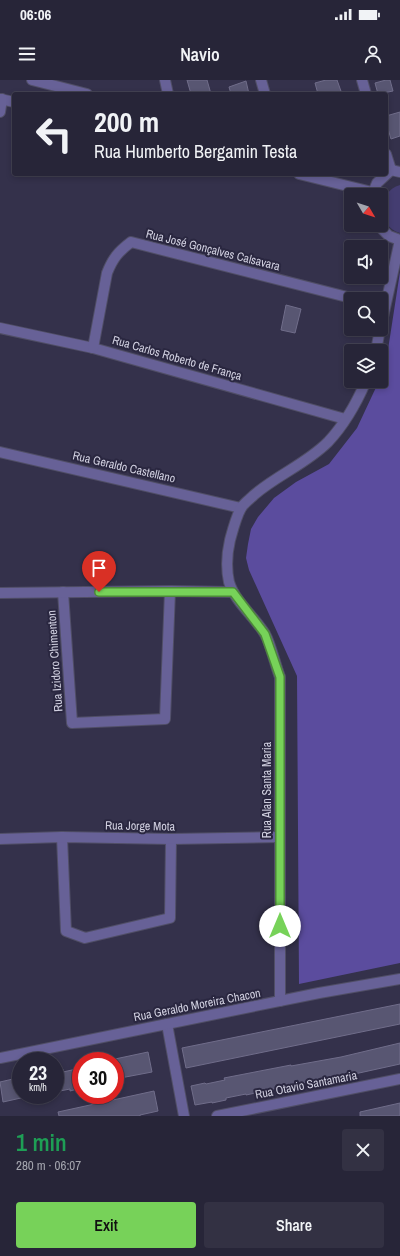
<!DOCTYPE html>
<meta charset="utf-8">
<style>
body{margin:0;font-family:"Archivo Narrow",sans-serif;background:#333143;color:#f1f3f6;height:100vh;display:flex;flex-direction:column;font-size:15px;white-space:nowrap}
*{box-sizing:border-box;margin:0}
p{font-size:13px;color:#a4a5ae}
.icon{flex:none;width:22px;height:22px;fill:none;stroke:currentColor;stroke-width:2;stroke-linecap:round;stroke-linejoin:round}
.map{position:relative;height:1036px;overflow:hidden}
.panel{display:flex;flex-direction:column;background:#272538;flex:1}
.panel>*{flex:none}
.banner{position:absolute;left:12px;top:12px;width:376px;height:84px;border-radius:4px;box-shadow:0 2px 6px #0003,0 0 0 1px #434253;background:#272538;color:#f1f3f6;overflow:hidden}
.needle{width:26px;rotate:129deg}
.buttons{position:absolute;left:344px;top:108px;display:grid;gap:8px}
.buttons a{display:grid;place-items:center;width:44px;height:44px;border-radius:4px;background:#272538;box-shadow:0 2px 6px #0003,0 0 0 1px #434253;font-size:20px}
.speed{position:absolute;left:12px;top:972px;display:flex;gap:8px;font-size:20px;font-weight:700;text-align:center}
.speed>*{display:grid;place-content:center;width:52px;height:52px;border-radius:50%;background:#272538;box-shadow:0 2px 6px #0003,0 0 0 1px #434253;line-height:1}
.speed small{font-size:10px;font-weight:400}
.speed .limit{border:6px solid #d22;background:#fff;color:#111}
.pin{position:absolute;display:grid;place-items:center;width:34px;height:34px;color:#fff;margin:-41px -17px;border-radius:50% 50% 50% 0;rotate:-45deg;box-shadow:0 0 4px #0007}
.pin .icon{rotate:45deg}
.me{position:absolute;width:44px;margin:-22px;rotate:0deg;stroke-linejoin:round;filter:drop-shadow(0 0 3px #0008)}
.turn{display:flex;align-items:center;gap:14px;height:84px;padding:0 16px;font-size:18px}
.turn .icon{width:52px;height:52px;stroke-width:2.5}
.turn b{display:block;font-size:28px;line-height:34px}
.round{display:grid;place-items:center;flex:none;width:42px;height:42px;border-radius:4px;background:#333143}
.headline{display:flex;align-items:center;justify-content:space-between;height:68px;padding:0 16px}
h1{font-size:24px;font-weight:600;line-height:30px;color:#1e9e55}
.primary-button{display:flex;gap:8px;margin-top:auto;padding:8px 16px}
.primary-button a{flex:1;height:46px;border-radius:4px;background:#77d259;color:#111;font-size:16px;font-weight:600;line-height:46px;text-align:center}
.primary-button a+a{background:#333143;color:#f1f3f6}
.status{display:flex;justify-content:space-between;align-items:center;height:28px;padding:0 20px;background:#272538;direction:ltr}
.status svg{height:11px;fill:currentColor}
header{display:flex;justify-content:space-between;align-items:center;height:52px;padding:0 16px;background:#272538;font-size:18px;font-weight:600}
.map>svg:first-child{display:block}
</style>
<div class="status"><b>06:06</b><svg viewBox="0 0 49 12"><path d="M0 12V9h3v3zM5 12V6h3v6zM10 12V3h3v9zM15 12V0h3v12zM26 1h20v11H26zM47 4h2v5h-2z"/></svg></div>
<header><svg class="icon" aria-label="menu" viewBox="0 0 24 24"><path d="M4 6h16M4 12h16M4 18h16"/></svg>Navio<svg class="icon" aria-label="person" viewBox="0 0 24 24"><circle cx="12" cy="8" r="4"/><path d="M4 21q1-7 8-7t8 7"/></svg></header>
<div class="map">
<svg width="400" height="1036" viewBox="0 0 400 1036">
<rect width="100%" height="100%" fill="#34314b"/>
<!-- green -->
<path fill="#443d71" d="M400,105V153C376,146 376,112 400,105Z"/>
<!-- forest -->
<polygon fill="#5b4c9e" points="400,192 400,883 299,904 297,596 249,490 246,478 248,464 251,449 258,437 274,418 296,402 329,384 357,348 379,301 381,301 381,296 385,289"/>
<!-- building -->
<g fill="#585672" stroke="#706d8a">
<polygon points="187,0 207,0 211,14 191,14"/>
<polygon points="326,0 337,0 342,14 318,14 315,3"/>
<polygon points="386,0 390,0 393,11 378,14 375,3"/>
<polygon points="246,1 249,14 231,14 229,7"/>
<polygon points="400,32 400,56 391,59 386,42 386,36"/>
<polygon points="286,225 301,229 295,253 281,250"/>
<polygon points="400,924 400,944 186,988 182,968"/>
<polygon points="400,963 400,984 350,995 297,1004 246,1015 246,1014 226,1018 226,1020 212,1023 212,1022 195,1025 191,1006 205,1003 206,1004 225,1000 224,998 291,985 291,986 341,977"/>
<polygon points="148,972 152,992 115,999 115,979"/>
<polygon points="81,988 81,1008 70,1011 70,1009 55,1012 55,991 63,989 63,992"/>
<polygon points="13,999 13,1001 21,999 21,1018 3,1022 0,1002"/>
<polygon points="154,1011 158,1031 140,1035 140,1036 59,1036 58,1032"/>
<polygon points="400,1023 400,1036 360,1036 360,1032"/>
</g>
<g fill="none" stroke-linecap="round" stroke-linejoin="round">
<defs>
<g id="minor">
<polyline points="32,0 87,14"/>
<polyline points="165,0 168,14"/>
<polyline points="261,0 265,14"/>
<polyline points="362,0 366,14"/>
<polyline points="0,19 14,22"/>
<polyline points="0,32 2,19"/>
<polyline points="386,74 391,90"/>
<polyline points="299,94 372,112"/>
<polyline points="372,115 377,103 391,90 400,92"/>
<polyline points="378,145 389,156 400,160"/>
<polyline points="381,246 400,160"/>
<polyline points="0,248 93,268 345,339"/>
<path d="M93,268L107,193C113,178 118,172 131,162L355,219"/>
<polyline points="376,271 380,249"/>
<polyline points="0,372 241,428"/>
<polyline points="63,512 72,643 165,639 170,511"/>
<polyline points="0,513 170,511 233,512"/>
<polyline points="62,757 66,851 85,858 170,838 171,759"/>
<polyline points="0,759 62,757 171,759 280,757"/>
<path d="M280,921V597C275,584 271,565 265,554C254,536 235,522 229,502C226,488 227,473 230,460C233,449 236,437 241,428C244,423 250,419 254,415C277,395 306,384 328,362C344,345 357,322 366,301"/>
<polyline points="167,944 184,1036"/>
<polyline points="0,978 319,913 400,899"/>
<polyline points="217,1036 400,999"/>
</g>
</defs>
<!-- minor casing -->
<use href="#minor" stroke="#504e66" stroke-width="12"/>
<!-- minor -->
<use href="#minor" stroke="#676197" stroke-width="10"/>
</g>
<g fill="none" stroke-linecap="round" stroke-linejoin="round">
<defs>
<polyline id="route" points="99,512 233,512 265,554 280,597 280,846"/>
</defs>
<!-- route casing -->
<use href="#route" stroke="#4d883a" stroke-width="10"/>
<!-- route -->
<use href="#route" stroke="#77d259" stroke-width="7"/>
</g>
<g text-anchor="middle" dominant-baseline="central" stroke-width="4" stroke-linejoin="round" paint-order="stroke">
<!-- street labels -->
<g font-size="12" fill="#d1d0e0" stroke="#2a2740">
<text transform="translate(213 170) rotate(14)">Rua José Gonçalves Calsavara</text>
<text transform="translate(177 278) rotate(16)">Rua Carlos Roberto de França</text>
<text transform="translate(124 387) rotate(13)">Rua Geraldo Castellano</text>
<text transform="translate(55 581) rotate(-94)">Rua Izidoro Chimenton</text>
<text transform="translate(267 710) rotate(-90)">Rua Alan Santa Maria</text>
<text transform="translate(140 746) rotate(1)">Rua Jorge Mota</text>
<text transform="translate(197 925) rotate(-11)">Rua Geraldo Moreira Chacon</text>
<text transform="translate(306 1005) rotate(-11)">Rua Otavio Santamaria</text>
</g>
</g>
</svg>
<div class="buttons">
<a><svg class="needle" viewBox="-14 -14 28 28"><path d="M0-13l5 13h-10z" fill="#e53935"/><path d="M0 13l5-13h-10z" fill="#a4a5ae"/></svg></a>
<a><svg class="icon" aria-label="sound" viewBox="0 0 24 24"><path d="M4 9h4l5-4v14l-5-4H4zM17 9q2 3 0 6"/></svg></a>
<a><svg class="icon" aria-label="search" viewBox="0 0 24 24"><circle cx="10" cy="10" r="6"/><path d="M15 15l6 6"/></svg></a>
<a><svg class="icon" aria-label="layers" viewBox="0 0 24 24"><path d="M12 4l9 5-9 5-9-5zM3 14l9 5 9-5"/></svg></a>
</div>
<div class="speed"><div>23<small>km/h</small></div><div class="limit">30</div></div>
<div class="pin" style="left:99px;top:512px;background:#d93025"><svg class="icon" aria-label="arrive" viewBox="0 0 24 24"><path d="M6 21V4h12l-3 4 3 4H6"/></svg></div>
<svg class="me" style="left:280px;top:846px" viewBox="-20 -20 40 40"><circle r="19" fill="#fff"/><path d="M0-13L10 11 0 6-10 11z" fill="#77d259"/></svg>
<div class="banner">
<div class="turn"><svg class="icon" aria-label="left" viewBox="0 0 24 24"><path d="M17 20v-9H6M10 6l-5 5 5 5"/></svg><div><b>200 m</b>Rua Humberto Bergamin Testa</div></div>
</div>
</div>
<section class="panel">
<div class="headline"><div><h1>1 min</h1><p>280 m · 06:07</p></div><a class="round"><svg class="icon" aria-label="close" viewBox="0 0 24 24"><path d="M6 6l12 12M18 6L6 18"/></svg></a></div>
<div class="primary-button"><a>Exit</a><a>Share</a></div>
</section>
